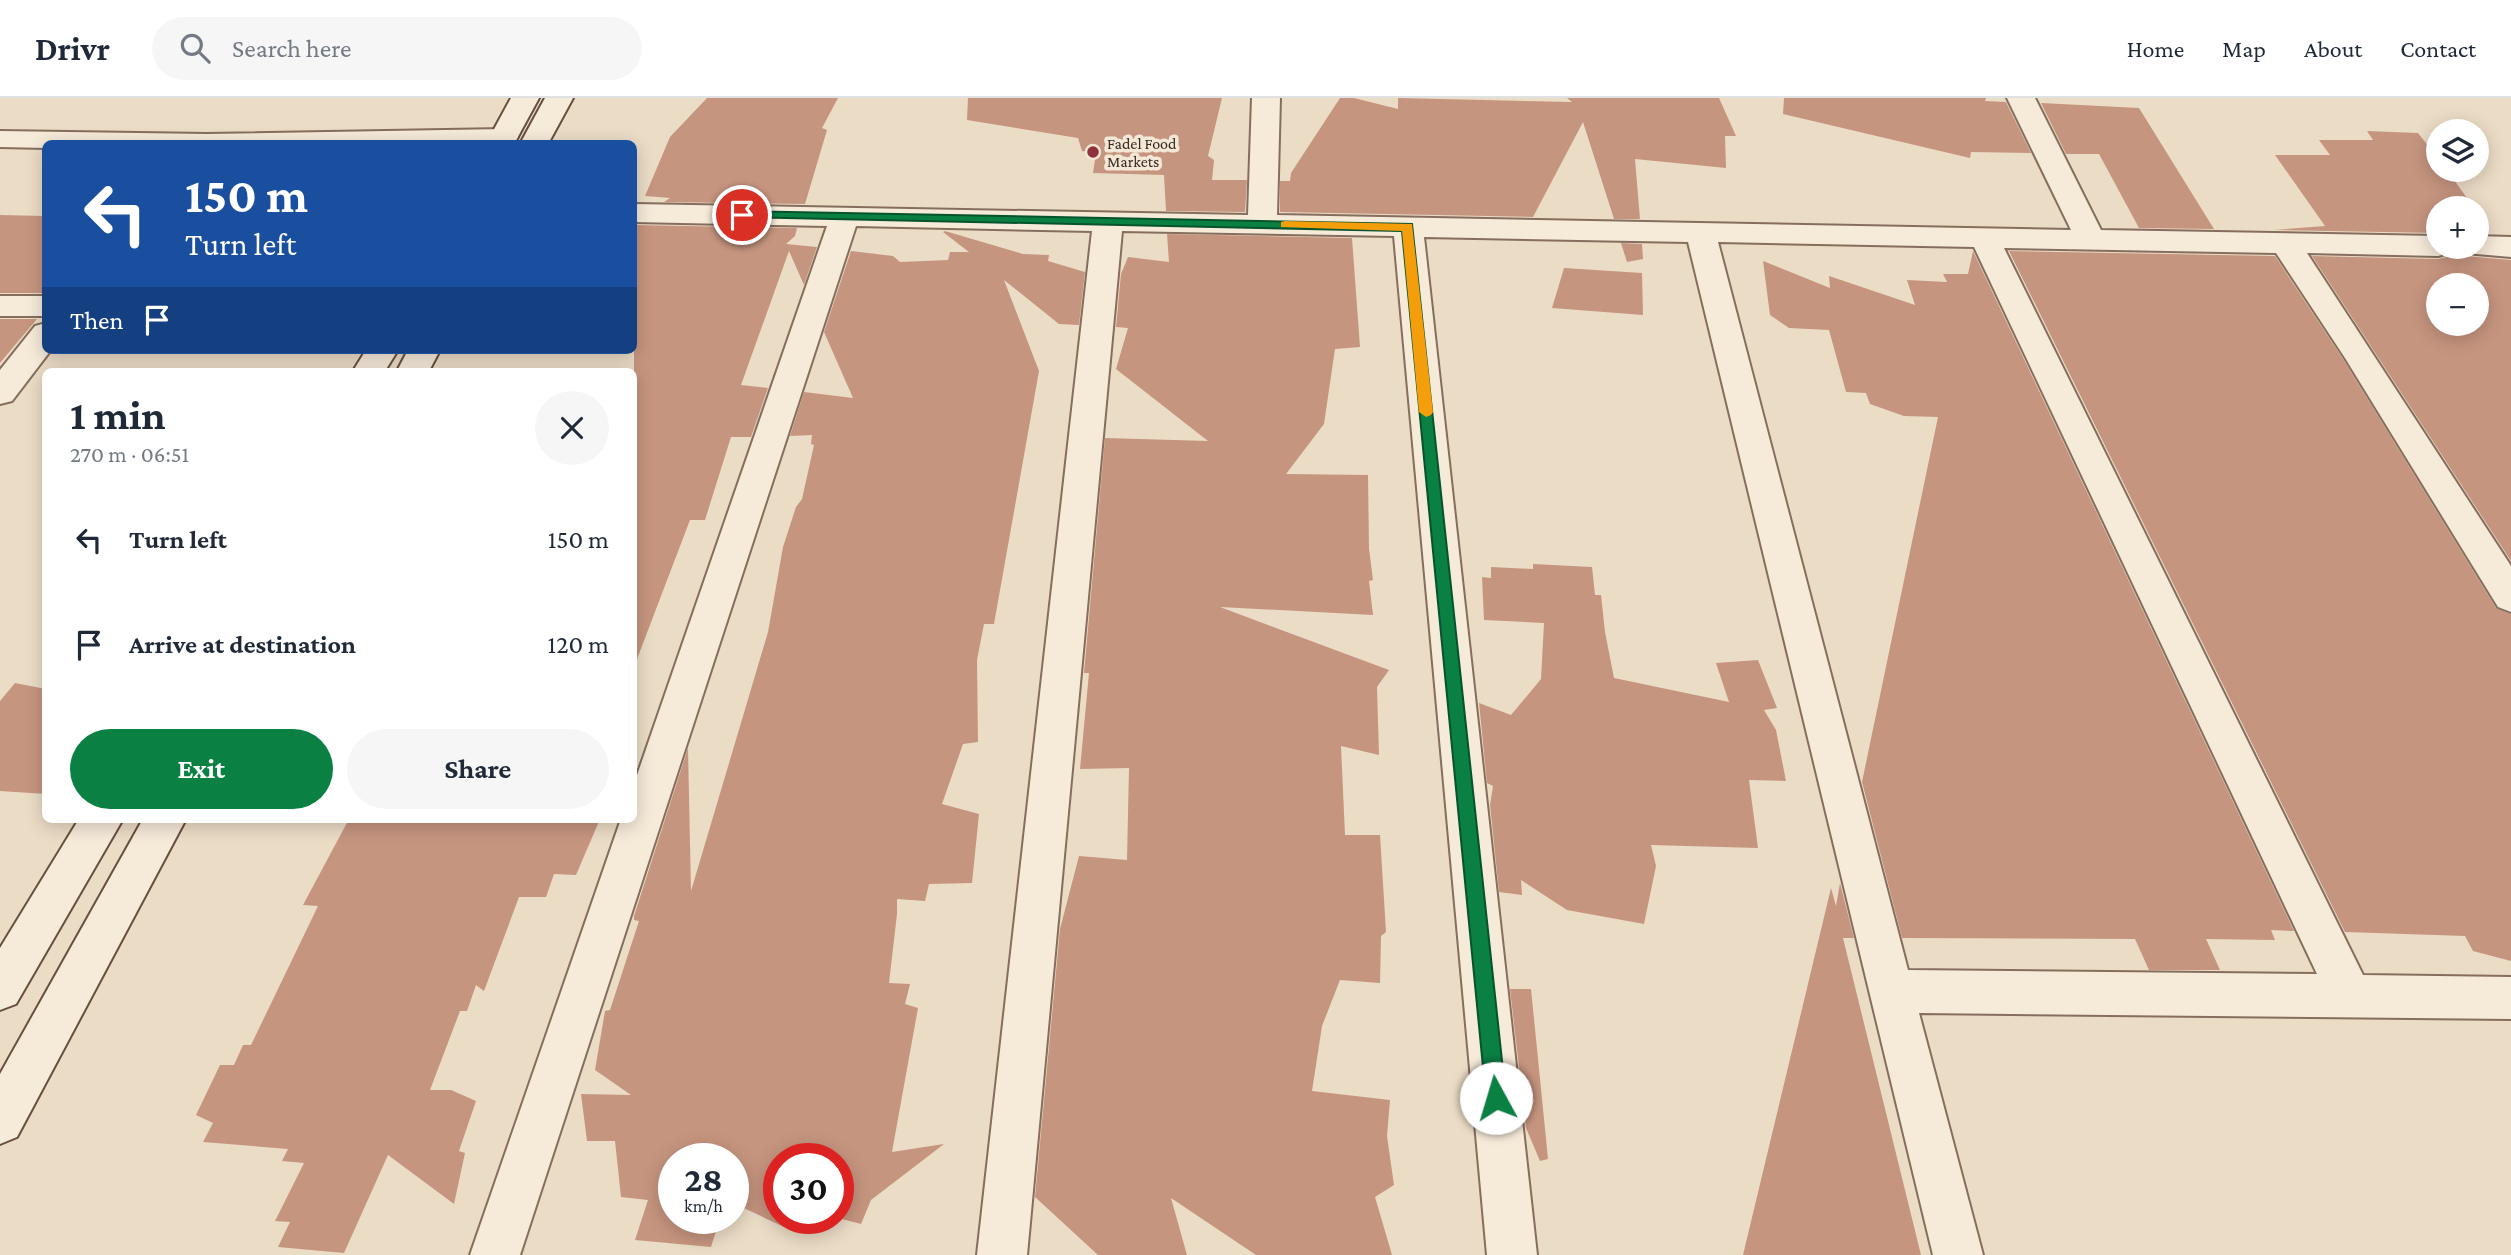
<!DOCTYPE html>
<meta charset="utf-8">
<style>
body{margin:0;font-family:"Crimson Pro",serif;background:#f6f6f7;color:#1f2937;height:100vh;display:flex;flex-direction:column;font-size:26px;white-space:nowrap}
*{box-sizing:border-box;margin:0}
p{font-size:23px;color:#747a83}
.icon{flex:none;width:38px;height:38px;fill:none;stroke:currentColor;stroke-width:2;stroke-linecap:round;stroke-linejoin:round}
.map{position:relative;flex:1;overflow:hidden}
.sheet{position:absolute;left:42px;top:270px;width:595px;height:455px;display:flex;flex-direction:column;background:#fff;border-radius:10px;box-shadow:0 4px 18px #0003}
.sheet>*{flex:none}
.guide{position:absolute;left:42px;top:42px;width:595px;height:214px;border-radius:10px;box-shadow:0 4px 18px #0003;background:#1a4fa0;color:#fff;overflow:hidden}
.fabs{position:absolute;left:2426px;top:21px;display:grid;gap:14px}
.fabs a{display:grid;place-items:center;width:63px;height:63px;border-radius:50%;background:#fff;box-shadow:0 4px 18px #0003;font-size:35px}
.speed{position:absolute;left:658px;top:1045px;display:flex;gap:14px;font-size:35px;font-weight:700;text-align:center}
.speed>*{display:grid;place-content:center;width:91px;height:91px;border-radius:50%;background:#fff;box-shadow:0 4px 18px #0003;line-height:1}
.speed small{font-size:18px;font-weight:400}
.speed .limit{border:10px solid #d22;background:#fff;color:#111}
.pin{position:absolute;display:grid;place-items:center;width:60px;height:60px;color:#fff;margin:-30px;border:4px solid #fff;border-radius:50%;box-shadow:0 2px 7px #0007}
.me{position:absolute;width:77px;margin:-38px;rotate:354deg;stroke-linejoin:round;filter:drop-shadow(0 0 5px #0008)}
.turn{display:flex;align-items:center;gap:24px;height:147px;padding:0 28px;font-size:32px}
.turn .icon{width:91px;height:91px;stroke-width:2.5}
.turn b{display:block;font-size:49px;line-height:60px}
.then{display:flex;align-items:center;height:66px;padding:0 28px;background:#0003;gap:14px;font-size:26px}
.round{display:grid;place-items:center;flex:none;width:74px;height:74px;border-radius:37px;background:#f6f6f7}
.overview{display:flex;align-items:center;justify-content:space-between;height:119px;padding:0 28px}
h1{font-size:42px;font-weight:700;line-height:52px}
.action{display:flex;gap:14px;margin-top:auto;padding:14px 28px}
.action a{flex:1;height:80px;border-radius:42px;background:#0b8043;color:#fff;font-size:28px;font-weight:700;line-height:80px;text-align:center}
.action a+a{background:#f6f6f7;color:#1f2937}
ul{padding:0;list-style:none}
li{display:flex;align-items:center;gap:21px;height:105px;padding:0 28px}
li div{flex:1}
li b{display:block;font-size:26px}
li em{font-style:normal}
header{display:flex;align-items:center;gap:42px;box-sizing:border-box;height:98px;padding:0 35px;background:#fff;border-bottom:2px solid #e0e1e3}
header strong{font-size:33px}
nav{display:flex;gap:38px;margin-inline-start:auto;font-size:24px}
.search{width:490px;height:63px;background:#f6f6f7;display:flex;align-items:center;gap:18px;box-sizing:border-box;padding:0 24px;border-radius:38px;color:#747a83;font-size:26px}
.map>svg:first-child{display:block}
</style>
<header>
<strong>Drivr</strong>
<div class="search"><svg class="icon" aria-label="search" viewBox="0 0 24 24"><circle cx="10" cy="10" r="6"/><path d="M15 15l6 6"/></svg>Search here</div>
<nav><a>Home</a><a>Map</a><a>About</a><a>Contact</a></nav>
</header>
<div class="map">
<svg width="2511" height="1157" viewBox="0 0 2511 1157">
<rect width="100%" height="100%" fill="#ebdcc6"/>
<!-- building -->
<g fill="#c6957f" fill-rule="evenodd">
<polygon points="707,0 838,0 822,30 827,32 805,106 664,104 670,100 645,98 670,39"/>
<polygon points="968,0 1222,0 1208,58 1214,62 1212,82 1247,82 1245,114 1166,113 1164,77 1093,75 1096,55 1082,53 1078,40 967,22"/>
<polygon points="1340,0 1354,0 1398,11 1398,0 1572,4 1567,0 1719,0 1736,38 1725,38 1726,70 1635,61 1640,121 1614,121 1583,24 1533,119 1280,114 1280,83 1290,83 1291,75"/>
<polygon points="1784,0 1986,0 1985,3 2006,4 2031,55 1971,54 1970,60 1783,16"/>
<polygon points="2041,5 2139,10 2214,131 2139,130 2099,56 2066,56"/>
<polygon points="2367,33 2418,35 2438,60 2438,72 2447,72 2474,110 2438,110 2438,135 2274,132 2325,128 2275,57 2330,57 2319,42 2373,42"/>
<polygon points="0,117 46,118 46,195 0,195"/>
<polygon points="634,127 797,130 795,138 786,146 817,149 804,187 789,153 741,287 768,290 751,339 731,339 705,422 690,422 637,561 634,560"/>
<polygon points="945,133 1023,156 1049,157 1048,163 1085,174 1079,227 1059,226 1004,182 1039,273 994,526 984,526 977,562 978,644 963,646 942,706 979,716 972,785 929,786 925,803 897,801 897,816 889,885 910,886 905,906 918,910 892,1054 944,1046 871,1102 861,1126 838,1120 838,1060 779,1060 779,1120 789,1120 784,1129 733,1105 733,1060 674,1060 674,1120 720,1120 711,1149 635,1142 648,1102 621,1099 615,1043 587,1043 581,996 631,997 595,972 605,913 610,912 639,823 634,822 634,818 688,650 691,793 768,534 783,449 796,409 802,401 814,347 811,346 812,337 790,338 804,294 853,300 824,234 851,153 893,158 900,164 948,162 950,154 969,154 943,134"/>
<polygon points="1167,136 1352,140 1360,249 1335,251 1324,326 1286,376 1368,377 1369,451 1373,482 1369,483 1373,517 1220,509 1389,572 1377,589 1379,657 1341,648 1345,737 1380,737 1386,834 1381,838 1380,885 1340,882 1322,928 1312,993 1390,1002 1387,1038 1394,1087 1375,1099 1392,1157 1256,1157 1171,1100 1187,1157 1098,1157 1035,1099 1060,831 1079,758 1127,762 1129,670 1080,671 1089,575 1084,575 1105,340 1208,343 1116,271 1128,230 1116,229 1121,176 1128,159 1169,164"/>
<polygon points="1621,145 1642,146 1643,161 1627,164"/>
<path d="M2455,149H2459L2465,158L2511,162V463L2312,158L2438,161L2450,158ZM2438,187H2476V226H2438Z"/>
<polygon points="1973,153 2294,833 2271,832 2275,842 2206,841 2220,872 2149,872 2135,841 1902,840 1862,684 1938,319 1904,318 1870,306 1866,295 1846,294 1829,232 1789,230 1770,217 1763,163 1830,190 1829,178 1915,207 1907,182 1947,184 1943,176 1968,176"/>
<polygon points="2009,153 2275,158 2343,261 2496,510 2511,516 2511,863 2473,853 2465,838 2345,834"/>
<polygon points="1564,170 1642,175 1643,217 1552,210"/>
<polygon points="0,221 37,221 0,265"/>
<polygon points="1533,466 1592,469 1595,497 1601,497 1605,534 1614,580 1729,604 1716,565 1758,562 1777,610 1764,612 1776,632 1786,683 1749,682 1758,750 1651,747 1656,768 1644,826 1567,812 1521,782 1522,797 1499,794 1490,707 1493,688 1487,685 1479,605 1511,617 1541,581 1544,525 1484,522 1482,479 1491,480 1491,469 1533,471"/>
<polygon points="15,585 46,591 46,696 0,693 0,603"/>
<polygon points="349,721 600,721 576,777 554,776 546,799 519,799 484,893 476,887 467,913 460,913 430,992 451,992 476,1003 459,1053 465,1055 454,1106 388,1057 344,1155 278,1149 290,1124 275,1123 304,1065 282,1063 288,1051 203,1044 213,1025 196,1017 220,967 234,967 243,947 251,947 318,808 303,807"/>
<polygon points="1840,785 1854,840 1843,840 1921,1157 1743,1157 1831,790 1836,808"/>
<polygon points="1510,891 1531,891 1548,1061 1540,1063 1526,1030"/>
</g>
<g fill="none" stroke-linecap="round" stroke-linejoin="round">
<defs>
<g id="street">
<path d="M1252,0H1280L1277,117L2071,132L2007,0H2035L2101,132L2438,138V149H2452L2449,155L2438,158L2307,155L2511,468V514L2498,509L2345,260L2276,155L2004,150L2363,877L2511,879V921L1919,915L1983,1157H1933L1688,144L1424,139L1537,1157H1487L1394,138L1122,133L1027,1157H977L1092,133L856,128L520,1157H470L621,721H634V686L827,128L634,124V106L1248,117ZM1718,144L1974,149L2317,876L1908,872Z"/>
<polygon points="504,31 514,33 518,39 514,45 46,46 46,50 0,49 0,33 206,36"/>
<polygon points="2476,138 2511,139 2511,159 2465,155 2462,149 2476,149"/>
<rect x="0" y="198" width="46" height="20"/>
<polygon points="46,225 46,252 51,252 12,303 0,306 0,272 35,228"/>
</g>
<g id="secondary">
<polygon points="511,0 539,0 514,46 486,46"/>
<polygon points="545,0 573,0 548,46 520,46"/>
<polygon points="366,252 398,252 385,273 353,273"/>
<polygon points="408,252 440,252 429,273 397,273"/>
<polygon points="79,721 123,721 16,906 0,912 0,850"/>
<polygon points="143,721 186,721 17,1039 0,1046 0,976"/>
</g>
</defs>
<!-- street casing -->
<use href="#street" stroke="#856e5d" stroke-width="4"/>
<!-- secondary casing -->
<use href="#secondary" stroke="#674f40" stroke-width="4"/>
<!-- street -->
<use href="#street" fill="#f6ead9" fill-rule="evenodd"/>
<!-- secondary -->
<use href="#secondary" fill="#f6ead9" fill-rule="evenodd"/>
</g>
<!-- route -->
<polygon fill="#0b8043" stroke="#07532c" stroke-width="2" points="742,113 1412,126 1506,1000 1503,1007 1496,1009 1489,1007 1486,1000 1402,133 738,119 738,114"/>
<!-- slow -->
<polygon fill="#f59e0b" points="1285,123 1412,126 1433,314 1431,317 1426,319 1419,314 1402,133 1281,129 1281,124"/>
<!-- markers -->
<circle fill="#90323d" stroke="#f3e7d6" stroke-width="2.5" cx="1093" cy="54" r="7"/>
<g text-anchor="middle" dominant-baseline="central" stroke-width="7" stroke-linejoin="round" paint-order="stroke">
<!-- far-poi labels -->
<g font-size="16" fill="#372820" stroke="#f3e7d6" text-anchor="start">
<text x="1107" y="45">Fadel Food<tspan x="1107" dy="18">Markets</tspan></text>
</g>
</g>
</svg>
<div class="fabs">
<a><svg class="icon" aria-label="layers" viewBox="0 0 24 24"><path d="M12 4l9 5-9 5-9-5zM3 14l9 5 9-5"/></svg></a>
<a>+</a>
<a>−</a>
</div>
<div class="speed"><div>28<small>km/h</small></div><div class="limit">30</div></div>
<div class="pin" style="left:742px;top:117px;background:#d93025"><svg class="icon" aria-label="arrive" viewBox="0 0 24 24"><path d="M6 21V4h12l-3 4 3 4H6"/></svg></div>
<svg class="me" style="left:1496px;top:1000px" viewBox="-20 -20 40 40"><circle r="19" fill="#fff"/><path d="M0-13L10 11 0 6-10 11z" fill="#0b8043"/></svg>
<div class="guide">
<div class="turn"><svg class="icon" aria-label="left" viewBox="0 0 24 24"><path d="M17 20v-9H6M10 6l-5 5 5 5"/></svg><div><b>150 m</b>Turn left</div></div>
<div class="then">Then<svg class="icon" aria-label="arrive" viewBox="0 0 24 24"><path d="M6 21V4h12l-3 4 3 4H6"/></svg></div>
</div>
<section class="sheet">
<div class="overview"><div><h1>1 min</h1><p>270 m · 06:51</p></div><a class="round"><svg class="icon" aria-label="close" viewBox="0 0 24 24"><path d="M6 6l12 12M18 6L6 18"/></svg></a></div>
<ul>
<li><svg class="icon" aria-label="left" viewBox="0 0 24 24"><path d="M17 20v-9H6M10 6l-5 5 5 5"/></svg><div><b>Turn left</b></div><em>150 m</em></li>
<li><svg class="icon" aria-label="arrive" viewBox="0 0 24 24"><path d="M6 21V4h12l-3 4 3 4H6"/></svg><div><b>Arrive at destination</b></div><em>120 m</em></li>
</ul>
<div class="action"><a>Exit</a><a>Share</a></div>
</section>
</div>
